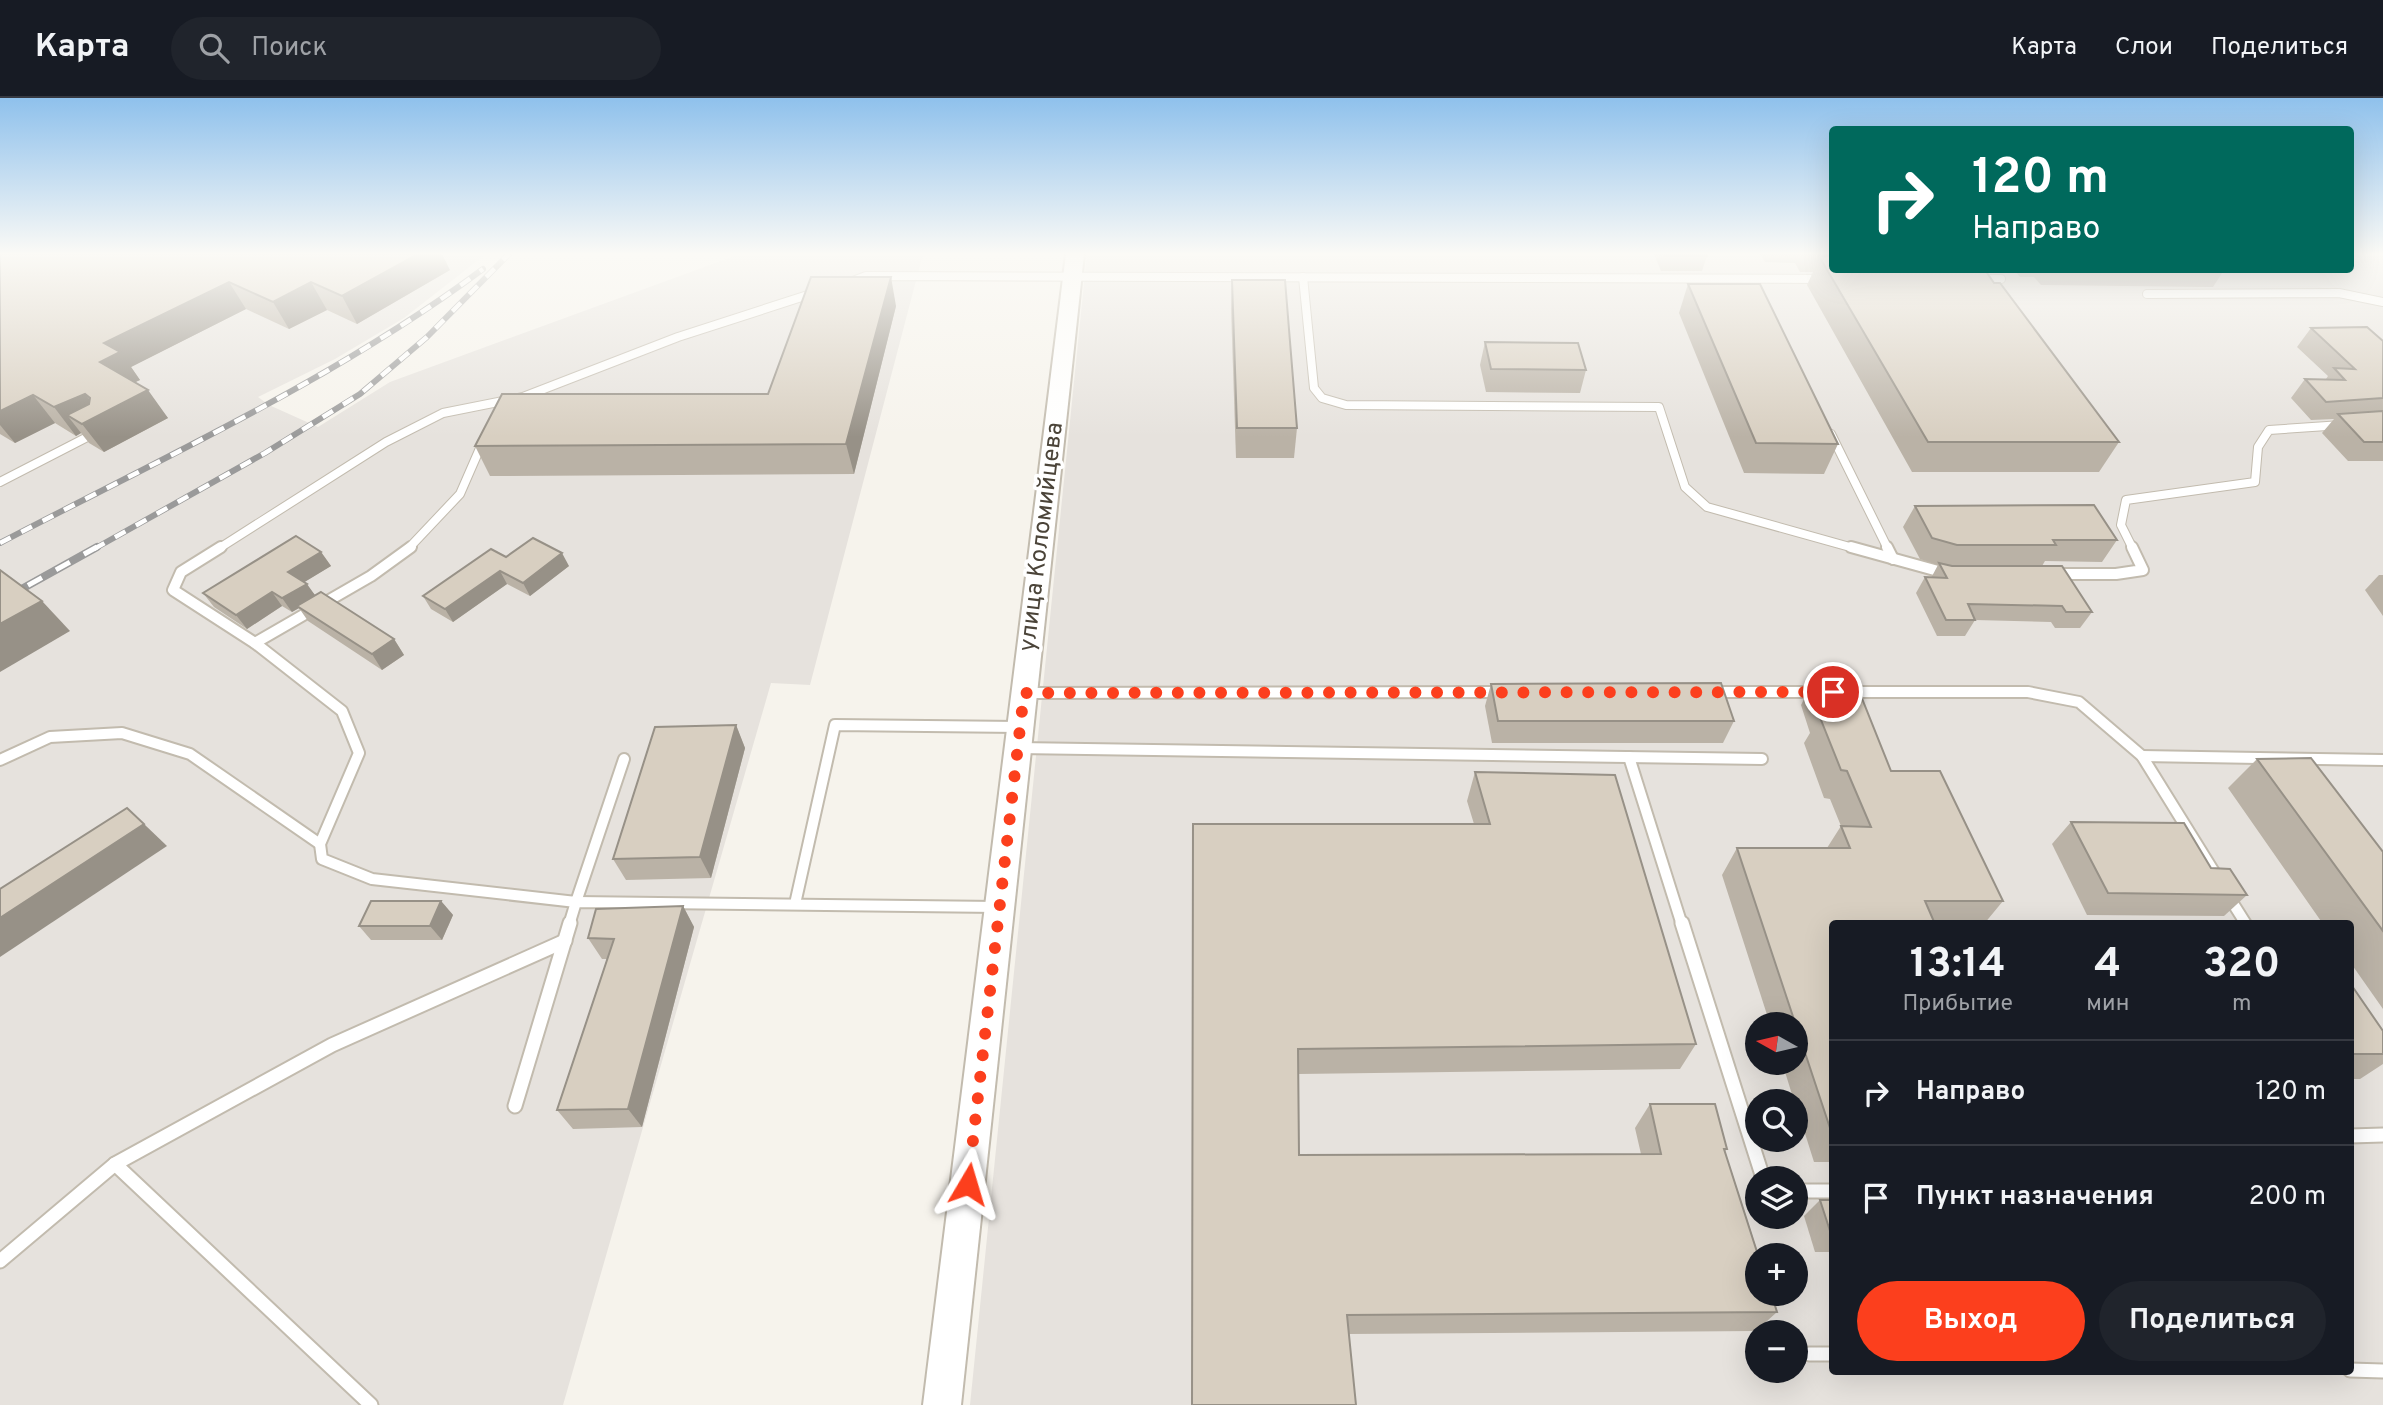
<!DOCTYPE html>
<html lang="ru">
<meta charset="utf-8">
<style>
body{margin:0;font-family:Overpass,sans-serif;background:#20242c;color:#f1f3f6;height:100vh;display:flex;flex-direction:column;font-size:26px;white-space:nowrap}
*{box-sizing:border-box;margin:0}
p{font-size:23px;color:#9ea1a6}
.icon{flex:none;width:38px;height:38px;fill:none;stroke:currentColor;stroke-width:2;stroke-linecap:round;stroke-linejoin:round}
.map{position:relative;flex:1;overflow:hidden}
.drawer{position:absolute;left:1829px;top:822px;width:525px;height:455px;display:flex;flex-direction:column;background:#171b24;border-radius:7px;box-shadow:0 7px 28px #0002}
.drawer>*{flex:none}
.top-card{position:absolute;left:1829px;top:28px;width:525px;height:147px;border-radius:7px;box-shadow:0 7px 28px #0002;background:#00695c;color:#fff;overflow:hidden}
.needle{width:46px;rotate:278deg}
.controls{position:absolute;left:1745px;top:914px;display:grid;gap:14px}
.controls a{display:grid;place-items:center;width:63px;height:63px;border-radius:50%;background:#171b24;box-shadow:0 7px 28px #0002;font-size:35px}
.pin{position:absolute;display:grid;place-items:center;width:60px;height:60px;color:#fff;margin:-30px;border:4px solid #fff;border-radius:50%;box-shadow:0 2px 7px #0007}
.me{position:absolute;width:77px;margin:-38px;rotate:7deg;stroke-linejoin:round;filter:drop-shadow(0 0 5px #0008)}
.turn{display:flex;align-items:center;gap:24px;height:147px;padding:0 28px;font-size:32px}
.turn .icon{width:91px;height:91px;stroke-width:2.5}
.turn b{display:block;font-size:49px;line-height:60px}
.eta{display:flex;justify-content:space-evenly;align-items:center;height:119px;text-align:center}
.eta b{font-size:42px;font-weight:700;line-height:49px}
.primary-button{display:flex;gap:14px;margin-top:auto;padding:14px 28px}
.primary-button a{flex:1;height:80px;border-radius:42px;background:#fc3f1d;color:#fff;font-size:28px;font-weight:700;line-height:80px;text-align:center}
.primary-button a+a{background:#20242c;color:#f1f3f6}
ul{padding:0;list-style:none}
li{display:flex;align-items:center;gap:21px;height:105px;padding:0 28px;border-top:2px solid #363941}
li div{flex:1}
li b{display:block;font-size:26px}
li em{font-style:normal}
header{display:flex;align-items:center;gap:42px;box-sizing:border-box;height:98px;padding:0 35px;background:#171b24;border-bottom:2px solid #363941}
header strong{font-size:33px}
nav{display:flex;gap:38px;margin-inline-start:auto;font-size:24px}
.search{width:490px;height:63px;background:#20242c;display:flex;align-items:center;gap:18px;box-sizing:border-box;padding:0 24px;border-radius:38px;color:#9ea1a6;font-size:26px}
.map>svg:first-child{display:block}
</style>
<header>
<strong>Карта</strong>
<div class="search"><svg class="icon" aria-label="search" viewBox="0 0 24 24"><circle cx="10" cy="10" r="6"/><path d="M15 15l6 6"/></svg>Поиск</div>
<nav><a>Карта</a><a>Слои</a><a>Поделиться</a></nav>
</header>
<div class="map">
<svg width="2383" height="1307" viewBox="0 0 2383 1307">
<rect width="100%" height="100%" fill="#f6f3ec"/>
<!-- industrial -->
<g fill="#e6e2dd" fill-rule="evenodd">
<polygon points="0,156 486,156 404,220 335,261 258,299 269,307 318,329 390,284 740,156 923,156 810,587 771,585 563,1307 0,1307"/>
<path d="M1087,156H1832V172H2350V156H2383V1307H970ZM1832,826H2350V1274H1832ZM1757,926H1796V964H1757ZM1757,1003H1796V1041H1757ZM1757,1080H1796V1118H1757ZM1757,1157H1796V1195H1757ZM1757,1234H1796V1272H1757Z"/>
</g>
<g fill="none" stroke-linecap="round" stroke-linejoin="round">
<defs>
<g id="service-far2">
<polyline points="1303,179 1314,290 1322,300 1346,307 1659,309 1685,389 1707,409 1857,451"/>
<polyline points="1979,181 2001,181"/>
<polyline points="853,183 866,178 1823,181"/>
<polyline points="2147,196 2339,195 2383,204"/>
<polyline points="1831,336 1888,451"/>
<polyline points="0,384 97,334"/>
<polyline points="218,451 386,344 443,315 523,299 678,239 814,195"/>
<polyline points="408,451 460,396 484,341"/>
<polyline points="2133,451 2121,427 2126,402 2255,384 2258,349 2269,332 2342,327"/>
</g>
<g id="service-far1">
<polyline points="221,449 181,474 173,492 255,545 342,613 359,655 320,746 322,761 372,781 576,804 624,661"/>
<polyline points="1851,449 1949,476"/>
<polyline points="1887,449 1893,461"/>
<polyline points="2056,476 2116,476 2143,472 2132,449"/>
<polyline points="255,545 371,478 411,449"/>
<polyline points="1709,594 1819,594"/>
<polyline points="1846,594 2028,594 2079,604 2142,658 2219,782"/>
<polyline points="1024,595 1501,594"/>
<polyline points="1018,650 1762,661"/>
<polyline points="2142,658 2383,662"/>
<polyline points="1629,659 1682,827"/>
<polyline points="0,662 50,639 122,635 190,656 320,746"/>
<polyline points="2227,796 2246,826"/>
<polyline points="795,806 835,627 1019,629"/>
<polyline points="569,827 576,804 997,809"/>
</g>
<g id="service">
<polyline points="1682,825 1763,1080"/>
<polyline points="515,1008 570,825"/>
<polyline points="2350,1038 2383,1037"/>
<polyline points="1796,1093 1832,1093"/>
<polyline points="0,1163 115,1066"/>
<polyline points="1809,1256 1832,1256"/>
<polyline points="2350,1272 2383,1273"/>
<polyline points="371,1307 115,1066 332,947 565,843"/>
</g>
<polygon id="tertiary" points="1066,156 1084,156 961,1307 923,1307"/>
</defs>
<!-- service-far2 casing -->
<use href="#service-far2" stroke="#c2bbae" stroke-width="10"/>
<!-- service-far1 casing -->
<use href="#service-far1" stroke="#c2bbae" stroke-width="14"/>
<!-- service casing -->
<use href="#service" stroke="#c2bbae" stroke-width="17"/>
<!-- tertiary casing -->
<use href="#tertiary" stroke="#c2bbae" stroke-width="4"/>
<!-- service-far2 -->
<use href="#service-far2" stroke="#fff" stroke-width="8"/>
<!-- service-far1 -->
<use href="#service-far1" stroke="#fff" stroke-width="10"/>
<!-- service -->
<use href="#service" stroke="#fff" stroke-width="13"/>
<!-- tertiary -->
<use href="#tertiary" fill="#fff" fill-rule="evenodd"/>
<defs>
<g id="rail-far1">
<path d="M0,445C164,359 334,282 483,171"/>
<polyline points="94,451 265,355 360,296 427,239 509,156"/>
</g>
<polyline id="rail" points="0,503 97,449"/>
</defs>
<!-- rail-far1 casing -->
<use href="#rail-far1" stroke="#9a9a9a" stroke-width="6"/>
<!-- rail casing -->
<use href="#rail" stroke="#9a9a9a" stroke-width="8"/>
<!-- rail-far1 -->
<use href="#rail-far1" stroke="#fff" stroke-width="4.5" stroke-dasharray="12" stroke-linecap="butt"/>
<!-- rail -->
<use href="#rail" stroke="#fff" stroke-width="5" stroke-dasharray="16" stroke-linecap="butt"/>
</g>
<!-- wall -->
<g fill="#bab2a6">
<polygon points="0,156 450,172 357,226 327,212 289,231 246,211 131,269 140,282 135,284 168,320 104,354 89,345 81,335 76,338 55,325 15,345 0,336"/>
<polygon points="1654,156 1706,156 1707,158 1702,173 1661,173"/>
<polygon points="1760,156 1832,156 1832,172 1994,185 2119,344 2099,374 1912,374 1807,187 1813,174 1800,174 1795,165 1765,164"/>
<polygon points="2014,172 2224,172 2213,189 2041,187 2034,179 2020,179"/>
<polygon points="1232,182 1297,330 1294,360 1236,360 1231,211"/>
<polygon points="1688,186 1838,346 1824,376 1744,375 1679,215"/>
<polygon points="896,208 854,376 490,378 475,348 768,296"/>
<polygon points="2311,230 2383,243 2383,363 2348,363 2322,335 2334,321 2311,322 2291,300 2305,281 2326,281 2328,278 2297,249"/>
<polygon points="1485,244 1586,272 1580,295 1486,294 1480,267"/>
<polygon points="1915,408 2117,442 2102,464 2045,463 2042,468 2092,514 2080,530 2055,530 2051,524 1975,522 1965,538 1937,538 1916,495 1925,479 1931,480 1938,467 1920,461 1903,429"/>
<polygon points="321,454 331,468 304,484 315,497 394,541 404,557 382,572 308,523 299,510 292,514 282,508 247,531 214,509 203,495"/>
<polygon points="506,459 569,468 530,498 507,486 453,524 431,511 423,498"/>
<polygon points="2379,477 2383,477 2383,518 2365,492"/>
<polygon points="1816,578 1891,673 2003,803 1984,826 1832,826 1832,1064 1814,1064 1796,1007 1796,1003 1794,1003 1782,964 1796,964 1796,926 1770,926 1722,777 1737,750 1827,750 1841,728 1830,701 1824,700 1804,645 1810,635 1801,607"/>
<polygon points="1491,586 1734,623 1723,645 1492,645 1485,608"/>
<polygon points="736,627 745,650 711,780 626,782 613,761"/>
<polygon points="2257,661 2383,754 2383,911 2350,864 2350,826 2323,826 2228,690"/>
<polygon points="1475,674 1696,946 1680,971 1298,976 1299,1057 1641,1056 1635,1030 1650,1006 1727,1051 1725,1053 1777,1214 1756,1233 1349,1236 1193,726 1474,726 1467,703"/>
<polygon points="2071,724 2211,770 2247,797 2224,818 2087,817 2052,746"/>
<polygon points="441,803 453,817 442,842 371,842 359,828"/>
<polygon points="683,808 694,829 642,1029 573,1031 557,1012 607,861 602,861 588,840"/>
<polygon points="2350,885 2383,933 2383,966 2360,981 2350,981"/>
<polygon points="1820,1102 1832,1102 1832,1154 1815,1154 1804,1118"/>
</g>
<!-- shaded-wall -->
<g fill="#979187">
<polygon points="418,156 442,156 450,172 357,226 342,198"/>
<polygon points="891,179 896,208 854,376 846,346"/>
<polygon points="229,184 246,211 131,269 140,282 121,291 100,264 104,245"/>
<polygon points="311,184 327,212 289,231 273,204"/>
<polygon points="148,292 168,320 104,354 82,326 67,317 81,335 76,338 54,309 85,296 101,316"/>
<polygon points="33,297 55,325 15,345 0,327 0,313"/>
<polygon points="321,454 331,468 298,488 288,474"/>
<polygon points="562,455 569,468 530,498 523,485"/>
<polygon points="500,473 507,486 453,524 445,511"/>
<polygon points="307,486 317,500 297,508 299,510 292,514 282,500"/>
<polygon points="272,494 282,508 247,531 236,517"/>
<polygon points="42,503 70,533 0,574 0,526"/>
<polygon points="394,541 404,557 382,572 372,556"/>
<polygon points="736,627 745,650 711,780 700,759"/>
<polygon points="144,726 167,748 0,859 0,820"/>
<polygon points="441,803 453,817 442,842 430,828"/>
<polygon points="683,808 694,829 642,1029 628,1011"/>
</g>
<!-- building -->
<g fill="#d8cfc1" stroke="#979187" stroke-width="2">
<polygon points="0,156 418,156 342,198 311,184 273,204 229,184 104,245 120,254 100,264 148,292 82,326 67,317 89,306 90,300 85,296 54,309 33,297 0,313"/>
<polygon points="1664,156 1706,156 1707,158 1665,158"/>
<polygon points="1819,158 1832,158 1832,172 1985,172 1994,185 2000,185 2119,344 1928,344"/>
<polygon points="811,179 891,179 846,346 475,348 502,296 768,296"/>
<polygon points="1232,182 1285,182 1297,330 1237,330"/>
<polygon points="1688,186 1760,186 1838,346 1756,345"/>
<polygon points="2367,229 2383,243 2383,300 2326,304 2305,281 2345,282 2334,270 2355,271 2311,230"/>
<polygon points="1485,244 1578,245 1586,272 1491,271"/>
<polygon points="2383,313 2383,344 2364,344 2338,316"/>
<polygon points="2094,407 2117,442 2053,442 2056,447 1957,447 1932,440 1915,408"/>
<polygon points="296,438 321,454 288,474 307,486 282,500 272,494 236,517 203,495"/>
<polygon points="533,440 562,455 523,485 500,473 445,511 423,498 491,451 506,459"/>
<polygon points="1939,465 1952,468 2062,468 2092,514 2066,514 2062,508 1968,506 1975,522 1946,522 1925,479 1947,480"/>
<polygon points="0,472 42,503 0,526"/>
<polygon points="321,494 394,541 372,556 297,508"/>
<polygon points="1816,578 1853,578 1891,673 1940,673 2003,803 1925,803 1935,826 1832,826 1832,1036 1737,750 1850,750 1841,728 1871,729 1847,673 1841,672 1819,617 1829,618"/>
<polygon points="1721,585 1734,623 1498,623 1491,586"/>
<polygon points="736,627 700,759 613,761 655,629"/>
<polygon points="2311,660 2383,754 2383,833 2257,661"/>
<polygon points="1475,674 1615,677 1696,946 1298,951 1299,1057 1661,1056 1650,1006 1715,1006 1727,1051 1724,1051 1758,1157 1757,1157 1757,1195 1771,1195 1777,1214 1347,1217 1356,1307 1192,1307 1193,726 1490,726"/>
<polygon points="127,710 144,726 0,820 0,791"/>
<polygon points="2071,724 2184,725 2211,770 2230,771 2247,797 2108,795"/>
<polygon points="371,803 441,803 430,828 359,828"/>
<polygon points="683,808 628,1011 557,1012 614,841 588,840 596,811"/>
<polygon points="2350,885 2383,933 2383,956 2350,956"/>
<polygon points="1820,1102 1832,1102 1832,1139"/>
</g>
<!-- sky -->
<linearGradient id="sky" x2="0" y2="1"><stop stop-color="#8fc1ec"/><stop offset="0.46" stop-color="#fbfaf6"/><stop offset="1" stop-color="#fbfaf6" stop-opacity="0"/></linearGradient>
<rect width="2383" height="339" fill="url(#sky)"/>
<g fill="none" stroke-linecap="round" stroke-linejoin="round">
<!-- route -->
<polyline stroke="#fc3f1d" stroke-width="12" stroke-dasharray="0 21.6" points="968,1086 1024,595 1833,594"/>
</g>
<g text-anchor="middle" dominant-baseline="central" stroke-width="7" stroke-linejoin="round" paint-order="stroke">
<!-- street labels -->
<g font-size="24" fill="#4b4439" stroke="#fff">
<text transform="translate(1042 439) rotate(-83)">улица Коломийцева</text>
</g>
</g>
</svg>
<div class="controls">
<a><svg class="needle" viewBox="-14 -14 28 28"><path d="M0-13l5 13h-10z" fill="#e53935"/><path d="M0 13l5-13h-10z" fill="#9ea1a6"/></svg></a>
<a><svg class="icon" aria-label="search" viewBox="0 0 24 24"><circle cx="10" cy="10" r="6"/><path d="M15 15l6 6"/></svg></a>
<a><svg class="icon" aria-label="layers" viewBox="0 0 24 24"><path d="M12 4l9 5-9 5-9-5zM3 14l9 5 9-5"/></svg></a>
<a>+</a>
<a>−</a>
</div>
<div class="pin" style="left:1833px;top:594px;background:#d93025"><svg class="icon" aria-label="arrive" viewBox="0 0 24 24"><path d="M6 21V4h12l-3 4 3 4H6"/></svg></div>
<svg class="me" style="left:968px;top:1086px" viewBox="-20 -20 40 40"><path d="M0-17L14 15 0 8-14 15z" fill="#fc3f1d" stroke="#fff" stroke-width="4"/></svg>
<div class="top-card">
<div class="turn"><svg class="icon" aria-label="right" viewBox="0 0 24 24"><path d="M7 20v-9h11M14 6l5 5-5 5"/></svg><div><b>120 m</b>Направо</div></div>
</div>
<section class="drawer">
<div class="eta">
<div><b>13:14</b><p>Прибытие</p></div>
<div><b>4</b><p>мин</p></div>
<div><b>320</b><p>m</p></div>
</div>
<ul>
<li><svg class="icon" aria-label="right" viewBox="0 0 24 24"><path d="M7 20v-9h11M14 6l5 5-5 5"/></svg><div><b>Направо</b></div><em>120 m</em></li>
<li><svg class="icon" aria-label="arrive" viewBox="0 0 24 24"><path d="M6 21V4h12l-3 4 3 4H6"/></svg><div><b>Пункт назначения</b></div><em>200 m</em></li>
</ul>
<div class="primary-button"><a>Выход</a><a>Поделиться</a></div>
</section>
</div>
